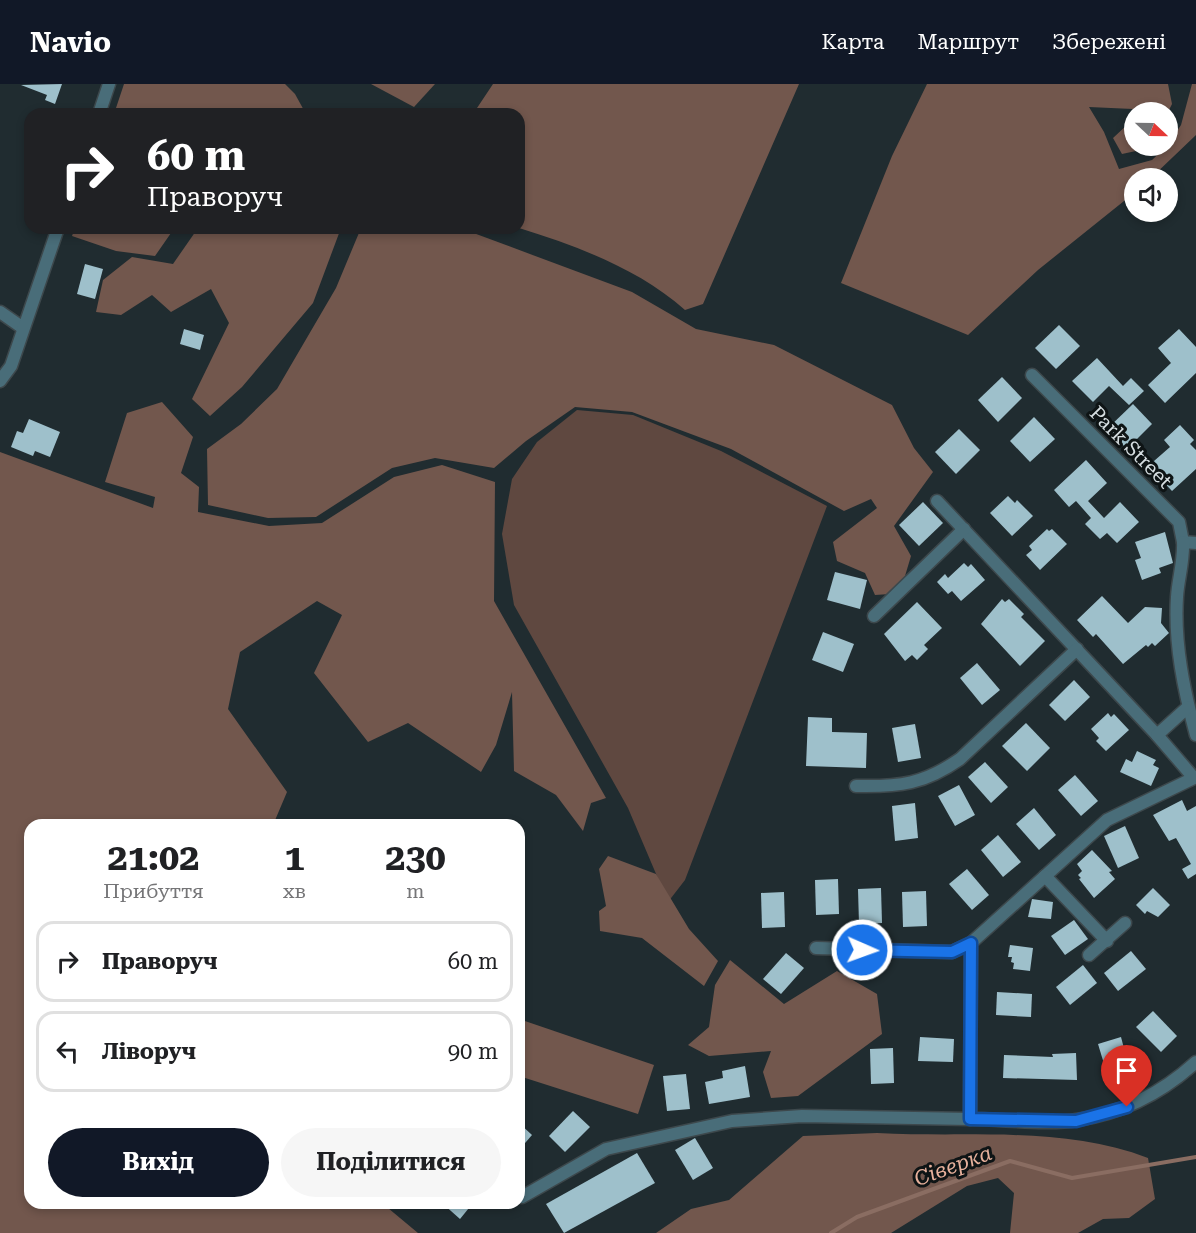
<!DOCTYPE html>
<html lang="uk">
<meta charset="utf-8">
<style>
body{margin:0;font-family:"Roboto Serif",serif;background:#f6f6f6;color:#202124;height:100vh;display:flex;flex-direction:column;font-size:22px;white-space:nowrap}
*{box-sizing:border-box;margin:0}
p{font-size:20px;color:#757577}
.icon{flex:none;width:33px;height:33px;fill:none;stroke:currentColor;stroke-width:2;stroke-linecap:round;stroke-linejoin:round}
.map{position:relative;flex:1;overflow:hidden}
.panel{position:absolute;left:24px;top:735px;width:501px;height:390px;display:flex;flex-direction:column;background:#fff;border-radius:18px;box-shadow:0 3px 9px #0003}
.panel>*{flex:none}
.top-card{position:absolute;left:24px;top:24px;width:501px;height:126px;border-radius:18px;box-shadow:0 3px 9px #0003;background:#202124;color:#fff;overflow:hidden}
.needle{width:39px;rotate:112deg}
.controls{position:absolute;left:1124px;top:18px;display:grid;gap:12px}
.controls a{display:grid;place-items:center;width:54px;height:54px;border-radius:50%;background:#fff;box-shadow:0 3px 9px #0003;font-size:30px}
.pin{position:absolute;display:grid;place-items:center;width:51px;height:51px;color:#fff;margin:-62px -26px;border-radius:50% 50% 50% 0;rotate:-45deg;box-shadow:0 0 6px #0007}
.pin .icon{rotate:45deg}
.me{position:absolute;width:66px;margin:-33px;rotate:92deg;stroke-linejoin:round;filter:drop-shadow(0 0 4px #0008)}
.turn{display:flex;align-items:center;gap:21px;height:126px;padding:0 24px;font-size:27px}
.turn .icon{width:78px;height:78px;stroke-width:2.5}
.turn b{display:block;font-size:42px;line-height:51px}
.eta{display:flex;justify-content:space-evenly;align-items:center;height:102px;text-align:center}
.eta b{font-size:36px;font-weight:700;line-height:42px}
.button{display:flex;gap:12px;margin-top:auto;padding:12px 24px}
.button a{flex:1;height:69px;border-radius:36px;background:#111827;color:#fff;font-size:24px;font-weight:700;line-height:69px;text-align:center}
.button a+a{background:#f6f6f6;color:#202124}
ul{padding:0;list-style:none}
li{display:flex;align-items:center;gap:18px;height:81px;margin:0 12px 9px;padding:0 12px;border:3px solid #e0e0e0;border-radius:18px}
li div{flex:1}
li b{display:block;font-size:22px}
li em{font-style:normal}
header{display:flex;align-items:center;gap:36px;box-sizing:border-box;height:84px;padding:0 30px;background:#111827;color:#fff}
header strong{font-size:28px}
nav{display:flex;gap:33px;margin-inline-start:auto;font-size:21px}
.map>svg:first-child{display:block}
</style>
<header>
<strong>Navio</strong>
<nav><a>Карта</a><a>Маршрут</a><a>Збережені</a></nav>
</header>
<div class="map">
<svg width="1196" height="1149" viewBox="0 0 1196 1149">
<rect width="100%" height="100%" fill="#202c30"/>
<!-- green -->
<polygon fill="#5f4840" points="577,326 633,331 721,367 827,422 685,796 668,818 628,724 514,521 502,450 512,395 537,358"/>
<!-- forest -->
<g fill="#72574d">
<polygon points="124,0 285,0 295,10 306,30 114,30"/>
<polygon points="371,0 435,0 414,23"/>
<path d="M493,0H799L703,220L685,226C639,185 577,162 519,144V30H473Z"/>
<polygon points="927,0 1168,0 1172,20 1167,30 1134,28 1134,62 1151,62 1150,64 1122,70 1113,54 1128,40 1133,25 1089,23 1104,48 1119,85 1152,76 1167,62 1181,41 1192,0 1196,0 1196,51 1151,94 1134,94 1134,109 1038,186 968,251 841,199 892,72"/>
<polygon points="75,144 179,144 171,149 155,172 116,167 72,152"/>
<polygon points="198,144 341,144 313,219 242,303 210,332 192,315 229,239 211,205 171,228 152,211 121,231 96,228 103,196 132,173 173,180"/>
<polygon points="361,144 460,144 632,208 696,245 774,261 892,321 914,364 933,388 894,442 911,472 905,492 890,510 875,511 865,489 837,477 833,458 877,424 871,415 844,427 731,365 632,328 575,323 526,357 494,384 435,374 392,384 316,433 268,434 208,421 207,365 241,340 277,305 336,204"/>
<polygon points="162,318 193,353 181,389 199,403 198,428 269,442 322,439 394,393 442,381 495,398 494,517 606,714 591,719 583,747 556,711 514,687 512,608 496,661 481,688 408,639 368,658 314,589 342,531 317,517 240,568 228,625 287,708 273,741 30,741 30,1119 382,1119 418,1149 0,1149 0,368 153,424 155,413 105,398 127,329"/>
<polygon points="608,772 656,790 689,845 718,877 704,902 642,854 600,847 599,827 606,822 599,785"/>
<polygon points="730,876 784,920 837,887 877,910 882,950 798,1012 771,1014 763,988 771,967 709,972 688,961 709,943 715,901"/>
<polygon points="519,935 654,981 638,1030 519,992"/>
<path d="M877,1049C967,1054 1062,1041 1148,1074L1155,1115L1129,1134L1103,1135L1078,1149H1010L1014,1109L998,1094L967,1102L891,1149H656L691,1125L729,1116L803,1052Z"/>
</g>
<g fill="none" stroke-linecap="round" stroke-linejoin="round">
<!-- stream -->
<polyline stroke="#8a6d62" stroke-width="4" points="831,1149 857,1133 1010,1077 1072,1094 1196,1073"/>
</g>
<!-- building -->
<g fill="#9ec0cb">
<polygon points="62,0 55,20 45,16 47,11 21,1"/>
<polygon points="85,180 103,185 95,215 77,210"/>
<polygon points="1059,241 1080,262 1056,285 1035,264"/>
<polygon points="184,245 204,251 200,266 180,260"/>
<polygon points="1179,245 1196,263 1196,289 1165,319 1148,301 1171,279 1158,264"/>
<polygon points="1097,274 1123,302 1131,294 1144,307 1129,321 1109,302 1093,318 1072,297"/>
<polygon points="1002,293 1022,314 998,338 978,316"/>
<polygon points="1133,320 1152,340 1127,365 1107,345"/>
<polygon points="1034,333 1055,355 1030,378 1010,357"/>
<polygon points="29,335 60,348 50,373 35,367 33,372 11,363 17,347 23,349"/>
<polygon points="1180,341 1194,356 1190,360 1196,366 1196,385 1172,407 1157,391 1160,388 1154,377 1170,363 1164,356"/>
<polygon points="959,345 980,366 956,390 935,368"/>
<polygon points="1086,376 1107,399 1088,417 1104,434 1120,418 1139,438 1117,459 1107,449 1100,455 1085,440 1091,434 1076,417 1069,423 1054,406"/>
<polygon points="1008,412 1015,419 1017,416 1033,432 1012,452 990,429"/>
<polygon points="923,418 943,439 919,462 899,441"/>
<polygon points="1047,445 1049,447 1052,445 1067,460 1040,486 1026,471 1032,466 1029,462"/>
<polygon points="1165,448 1173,479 1159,484 1161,489 1142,496 1135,476 1141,474 1135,458"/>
<polygon points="964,479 968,483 971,480 985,496 961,517 952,507 948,510 937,498 945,490 948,494"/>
<polygon points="835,488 867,496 860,525 827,516"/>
<polygon points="1102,512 1128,539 1145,523 1162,524 1161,539 1169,549 1155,562 1152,559 1148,563 1146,561 1123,580 1096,550 1093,553 1077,536"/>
<polygon points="1002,515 1005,518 1009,515 1024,530 1021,533 1045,557 1020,582 981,540"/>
<polygon points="917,518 942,544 924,561 928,565 917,576 912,571 905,577 884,550"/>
<polygon points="823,548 854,560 843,588 812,576"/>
<polygon points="977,579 1000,606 982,621 960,594"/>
<polygon points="1074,596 1090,613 1065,637 1049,621"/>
<polygon points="1108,629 1111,633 1114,630 1129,646 1106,667 1096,657 1099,654 1091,645"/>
<polygon points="808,633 832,634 832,648 867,649 866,684 806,682"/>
<polygon points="1026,639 1050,664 1027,687 1002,662"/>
<polygon points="915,640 921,674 898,678 892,644"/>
<polygon points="1137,667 1156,676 1153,681 1159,684 1151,702 1120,688 1126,675 1132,678"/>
<polygon points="985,678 1008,703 991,719 968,693"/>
<polygon points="1075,691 1098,717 1081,732 1058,706"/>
<polygon points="959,701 975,731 955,742 938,712"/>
<polygon points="1182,716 1187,727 1196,722 1196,790 1188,795 1182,785 1191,780 1176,754 1169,757 1153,731"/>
<polygon points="915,719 918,754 895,757 892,722"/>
<polygon points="1034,724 1056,751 1039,766 1016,740"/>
<polygon points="1125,742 1139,774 1118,784 1104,752"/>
<polygon points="998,751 1021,778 1003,793 981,766"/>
<polygon points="1092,766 1112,787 1109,788 1115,795 1094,814 1079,795 1081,794 1078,791 1082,787 1077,780"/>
<polygon points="967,785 989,811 972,826 949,800"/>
<polygon points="838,795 839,830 816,831 815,796"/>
<polygon points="881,804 882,839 859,840 858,805"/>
<polygon points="1153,804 1170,821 1158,833 1147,827 1145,830 1136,821"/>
<polygon points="926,807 927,842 903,843 902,808"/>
<polygon points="784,808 785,843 762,844 761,809"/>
<polygon points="1032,815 1053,818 1051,835 1028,833"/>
<polygon points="1074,836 1088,855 1065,871 1051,852"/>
<polygon points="1010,861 1033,864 1030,887 1013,885 1014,879 1011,878 1012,873 1008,873"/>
<polygon points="1131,867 1146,885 1118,907 1104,889"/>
<polygon points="786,869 804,884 781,910 763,895"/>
<polygon points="1083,881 1097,899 1070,921 1056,903"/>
<polygon points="997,908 1032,910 1031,933 996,931"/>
<polygon points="1153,927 1177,952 1161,968 1136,943"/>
<polygon points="920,953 954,955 953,978 918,977"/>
<polygon points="1121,953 1130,987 1108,993 1098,960"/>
<polygon points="893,964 894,999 871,1000 870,965"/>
<polygon points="1076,969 1077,996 1003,994 1004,971 1053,973 1052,970"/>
<polygon points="745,982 750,1013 709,1020 705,998 723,994 722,987"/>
<polygon points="686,990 690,1025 667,1027 663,992"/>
<polygon points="573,1027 590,1043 565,1068 549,1052"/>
<polygon points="519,1039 532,1051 519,1066"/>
<polygon points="695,1054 713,1084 693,1096 675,1066"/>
<polygon points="637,1069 655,1099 564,1149 546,1120"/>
<polygon points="442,1119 473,1119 460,1135"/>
</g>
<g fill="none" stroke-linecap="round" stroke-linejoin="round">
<defs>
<g id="minor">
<polyline points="99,30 109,0"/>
<polyline points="0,228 23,244"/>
<polyline points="1032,291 1179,438 1183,458 1196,459"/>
<polyline points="0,297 11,282 58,144"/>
<path d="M937,417L1157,651L1194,694L1107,736L971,859L970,1035C1001,1035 1049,1041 1077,1036C1124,1029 1162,1009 1196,978"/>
<path d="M1183,458C1184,477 1178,495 1177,513C1174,560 1184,607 1196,651"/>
<polyline points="874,532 964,445"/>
<polyline points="1157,651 1188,623"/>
<path d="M856,702C900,703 924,700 960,675L1077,565"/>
<polyline points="1045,792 1107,857"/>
<polyline points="816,864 952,868 971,859"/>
<polyline points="1089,871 1125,839"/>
<polyline points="519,1111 522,1113 606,1065 732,1037 802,1032 970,1035"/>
</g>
</defs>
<!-- minor casing -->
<use href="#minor" stroke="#3d484c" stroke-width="15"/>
<!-- minor -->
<use href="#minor" stroke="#496d79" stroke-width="12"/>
</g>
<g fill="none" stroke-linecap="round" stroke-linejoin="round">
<defs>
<polyline id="route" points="862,866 952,868 971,859 970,1035 1076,1037 1127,1023"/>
</defs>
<!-- route casing -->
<use href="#route" stroke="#114b97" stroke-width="15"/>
<!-- route -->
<use href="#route" stroke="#1a73e8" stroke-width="10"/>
</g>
<g text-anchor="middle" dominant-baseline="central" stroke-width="6" stroke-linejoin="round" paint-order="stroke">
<!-- street labels -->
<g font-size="20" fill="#d6dee1" stroke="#0e1415">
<text transform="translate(1131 363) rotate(45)">Park Street</text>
</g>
<!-- water labels -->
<g font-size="21" font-style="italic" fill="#e7b19c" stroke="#0e1415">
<text transform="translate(953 1082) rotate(-20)">Сіверка</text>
</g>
</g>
</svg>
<div class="controls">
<a><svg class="needle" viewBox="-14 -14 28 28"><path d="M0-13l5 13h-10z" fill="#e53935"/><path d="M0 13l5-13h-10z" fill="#757577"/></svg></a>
<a><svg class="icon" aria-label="sound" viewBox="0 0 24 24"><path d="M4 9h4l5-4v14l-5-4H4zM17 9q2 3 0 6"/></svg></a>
</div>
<div class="pin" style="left:1127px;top:1023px;background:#d93025"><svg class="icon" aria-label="arrive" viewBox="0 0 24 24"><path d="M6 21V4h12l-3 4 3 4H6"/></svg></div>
<svg class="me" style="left:862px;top:866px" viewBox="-20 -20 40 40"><circle r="17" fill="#1a73e8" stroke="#fff" stroke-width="3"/><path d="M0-11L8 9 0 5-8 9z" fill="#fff"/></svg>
<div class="top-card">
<div class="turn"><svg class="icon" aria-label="right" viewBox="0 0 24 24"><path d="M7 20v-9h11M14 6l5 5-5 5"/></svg><div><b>60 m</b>Праворуч</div></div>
</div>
<section class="panel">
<div class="eta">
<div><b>21:02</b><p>Прибуття</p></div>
<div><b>1</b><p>хв</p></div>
<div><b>230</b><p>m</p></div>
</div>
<ul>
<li><svg class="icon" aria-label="right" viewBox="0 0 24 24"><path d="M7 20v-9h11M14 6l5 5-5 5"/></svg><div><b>Праворуч</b></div><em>60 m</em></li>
<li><svg class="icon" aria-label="left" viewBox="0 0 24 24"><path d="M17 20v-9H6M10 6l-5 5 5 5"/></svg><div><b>Ліворуч</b></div><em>90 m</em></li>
</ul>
<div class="button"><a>Вихід</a><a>Поділитися</a></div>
</section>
</div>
